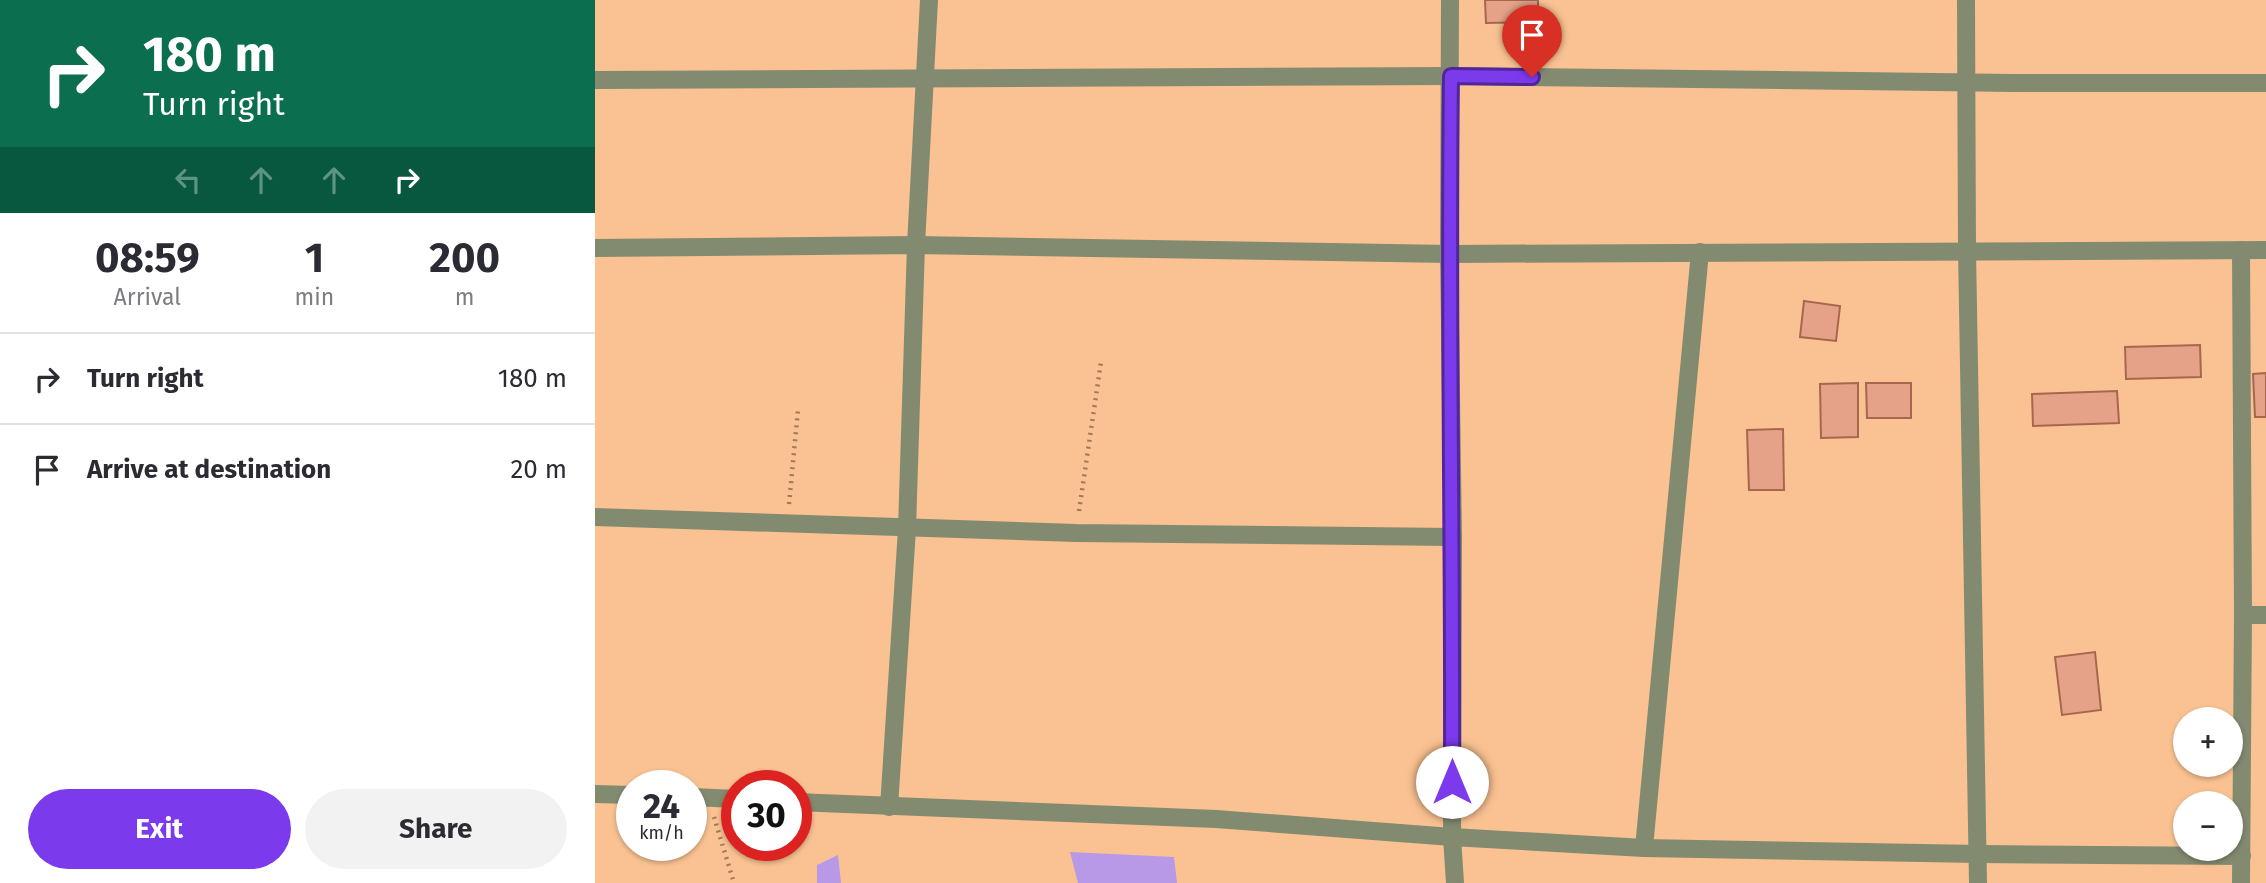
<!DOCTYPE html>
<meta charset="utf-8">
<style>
body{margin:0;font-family:"Fira Sans",sans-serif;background:#f2f2f3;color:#2b2b33;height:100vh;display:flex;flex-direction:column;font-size:26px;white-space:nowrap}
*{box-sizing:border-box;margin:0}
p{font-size:23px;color:#7c7c81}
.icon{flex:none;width:38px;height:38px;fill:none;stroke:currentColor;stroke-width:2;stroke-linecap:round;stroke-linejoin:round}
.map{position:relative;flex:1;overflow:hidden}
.panel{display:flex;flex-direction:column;background:#fff;width:595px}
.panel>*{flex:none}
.top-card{background:#0b6e4f;color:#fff;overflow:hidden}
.buttons{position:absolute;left:1578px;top:707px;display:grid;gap:14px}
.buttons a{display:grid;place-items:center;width:70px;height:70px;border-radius:50%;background:#fff;box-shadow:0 2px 5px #0004;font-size:35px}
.speed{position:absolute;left:21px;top:770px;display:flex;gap:14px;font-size:35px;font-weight:700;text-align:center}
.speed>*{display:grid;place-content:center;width:91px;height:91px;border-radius:50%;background:#fff;box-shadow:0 2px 5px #0004;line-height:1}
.speed small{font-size:18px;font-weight:400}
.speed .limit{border:10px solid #d22;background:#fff;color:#111}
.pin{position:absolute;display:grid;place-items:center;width:60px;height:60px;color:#fff;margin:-72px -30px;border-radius:50% 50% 50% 0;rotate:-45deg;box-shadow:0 0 7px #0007}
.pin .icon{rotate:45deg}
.me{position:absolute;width:77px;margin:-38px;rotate:0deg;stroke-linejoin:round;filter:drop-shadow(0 0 5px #0008)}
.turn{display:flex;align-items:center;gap:24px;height:147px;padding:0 28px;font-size:32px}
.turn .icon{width:91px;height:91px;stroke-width:2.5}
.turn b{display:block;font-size:49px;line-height:60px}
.lanes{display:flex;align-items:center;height:66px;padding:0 28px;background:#0003;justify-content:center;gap:35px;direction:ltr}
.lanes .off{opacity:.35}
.eta{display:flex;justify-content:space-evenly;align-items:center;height:119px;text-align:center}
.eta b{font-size:42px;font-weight:700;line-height:49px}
.cta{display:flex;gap:14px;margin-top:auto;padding:14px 28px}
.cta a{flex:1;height:80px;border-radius:42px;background:#7c3aed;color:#fff;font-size:28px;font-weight:700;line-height:80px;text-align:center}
.cta a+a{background:#f2f2f3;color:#2b2b33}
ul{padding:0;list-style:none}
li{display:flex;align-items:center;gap:21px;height:91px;padding:0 28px;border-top:2px solid #e1e1e2}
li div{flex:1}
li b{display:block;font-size:26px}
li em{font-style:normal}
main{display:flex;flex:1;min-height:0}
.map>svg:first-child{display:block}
</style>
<main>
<section class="panel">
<div class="top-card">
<div class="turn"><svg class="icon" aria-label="right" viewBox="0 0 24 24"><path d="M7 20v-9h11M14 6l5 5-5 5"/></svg><div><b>180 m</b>Turn right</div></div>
<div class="lanes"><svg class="icon off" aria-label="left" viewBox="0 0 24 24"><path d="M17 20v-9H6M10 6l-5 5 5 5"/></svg><svg class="icon off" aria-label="ahead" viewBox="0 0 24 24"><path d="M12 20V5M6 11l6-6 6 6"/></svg><svg class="icon off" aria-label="ahead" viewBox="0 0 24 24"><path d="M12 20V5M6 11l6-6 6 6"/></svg><svg class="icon" aria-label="right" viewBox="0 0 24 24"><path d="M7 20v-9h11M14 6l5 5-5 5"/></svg></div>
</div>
<div class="eta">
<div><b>08:59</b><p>Arrival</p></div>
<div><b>1</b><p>min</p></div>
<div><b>200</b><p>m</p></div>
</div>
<ul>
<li><svg class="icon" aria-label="right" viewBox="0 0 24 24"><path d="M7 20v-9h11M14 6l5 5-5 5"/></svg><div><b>Turn right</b></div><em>180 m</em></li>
<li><svg class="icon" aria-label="arrive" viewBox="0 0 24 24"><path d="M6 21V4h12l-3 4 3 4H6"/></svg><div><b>Arrive at destination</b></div><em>20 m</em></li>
</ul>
<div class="cta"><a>Exit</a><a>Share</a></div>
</section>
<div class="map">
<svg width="1671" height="883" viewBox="0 0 1671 883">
<rect width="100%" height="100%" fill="#fac292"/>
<!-- green -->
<g fill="#b799e7">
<polygon points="475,852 579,857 582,883 483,883"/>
<polygon points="243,855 246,883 222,883 222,865"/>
</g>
<!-- building -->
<g fill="#e6a288" stroke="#a6674e" stroke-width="2">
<polygon points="890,0 943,0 943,22 891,23"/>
<polygon points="1209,301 1245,306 1241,341 1205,337"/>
<polygon points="1605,345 1606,377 1531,379 1530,347"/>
<polygon points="1671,373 1671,417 1660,417 1658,374"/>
<polygon points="1263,383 1263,437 1226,438 1225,384"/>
<polygon points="1271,383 1316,383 1316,418 1272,418"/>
<polygon points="1522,391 1524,423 1438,426 1437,394"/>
<polygon points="1188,429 1189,490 1154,490 1152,430"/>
<polygon points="1500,652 1506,710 1467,715 1460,657"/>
</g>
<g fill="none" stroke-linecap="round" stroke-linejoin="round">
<!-- path -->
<g stroke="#a37a56" stroke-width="4.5" stroke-dasharray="2 5" stroke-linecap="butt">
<polyline points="194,504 203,410"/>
<polyline points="484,511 506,362"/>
<polyline points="119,817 139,883"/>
</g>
<!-- minor -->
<g stroke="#828b70" stroke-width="18">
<polyline points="855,0 854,254 858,537 857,837 860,883"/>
<polyline points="1371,0 1372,250 1383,883"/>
<polyline points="0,80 856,76 1418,83 1671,83"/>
<polyline points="0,248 321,245 854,254 1671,250"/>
<polyline points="1646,250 1648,615 1646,883"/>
<polyline points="0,517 481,533 858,537"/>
<polyline points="1648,615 1671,615"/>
<polyline points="0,794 37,795"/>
<polyline points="96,797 142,799"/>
<polyline points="201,802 621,819 857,837 1049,848 1384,854 1647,856"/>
<polyline points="294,807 312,529 321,245 334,0"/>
<polyline points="1049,848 1105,252"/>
</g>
</g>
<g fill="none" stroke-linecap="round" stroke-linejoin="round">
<defs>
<path id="route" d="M857,782C858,547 853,312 856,76L937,77"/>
</defs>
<!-- route casing -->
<use href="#route" stroke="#51269a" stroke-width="18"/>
<!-- route -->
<use href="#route" stroke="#7c3aed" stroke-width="12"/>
</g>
</svg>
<div class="buttons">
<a>+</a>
<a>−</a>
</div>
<div class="speed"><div>24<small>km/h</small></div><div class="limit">30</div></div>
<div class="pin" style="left:937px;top:77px;background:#d93025"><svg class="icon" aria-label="arrive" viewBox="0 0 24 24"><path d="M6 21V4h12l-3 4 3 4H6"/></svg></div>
<svg class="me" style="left:857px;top:782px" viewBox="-20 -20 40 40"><circle r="19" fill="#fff"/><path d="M0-13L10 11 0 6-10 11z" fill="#7c3aed"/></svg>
</div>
</main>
